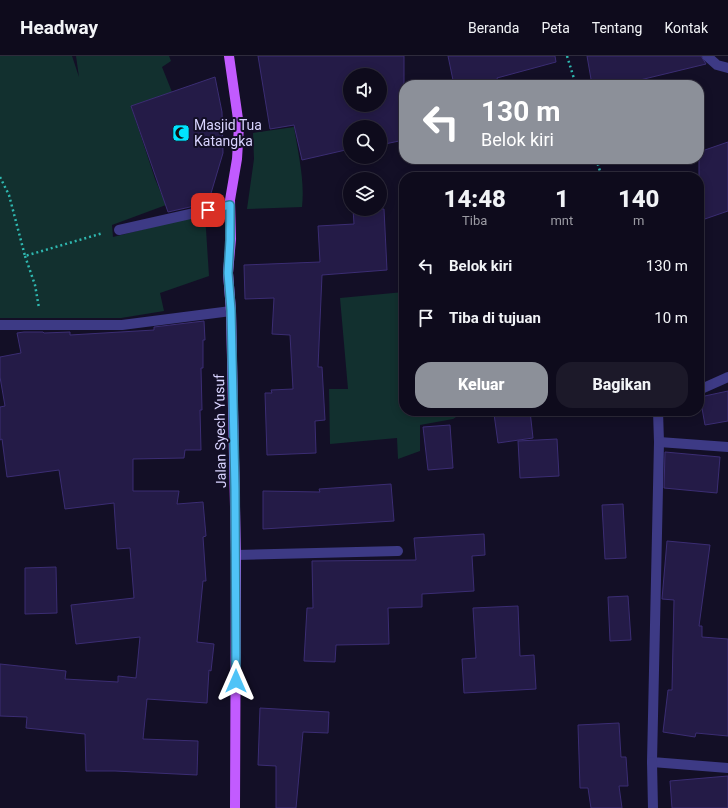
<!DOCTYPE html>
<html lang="id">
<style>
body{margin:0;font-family:Roboto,sans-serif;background:#1c1929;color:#f1f3f6;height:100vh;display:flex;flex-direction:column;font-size:15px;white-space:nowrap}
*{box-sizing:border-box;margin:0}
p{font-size:13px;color:#9b9ba3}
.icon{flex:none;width:22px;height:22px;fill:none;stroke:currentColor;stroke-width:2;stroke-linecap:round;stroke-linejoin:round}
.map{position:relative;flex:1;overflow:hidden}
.drawer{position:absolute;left:399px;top:116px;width:305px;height:244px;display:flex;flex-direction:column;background:#0e0b1c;border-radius:16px;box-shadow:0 2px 10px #0003,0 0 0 1px #2e2b3b}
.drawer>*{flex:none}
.top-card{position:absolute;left:399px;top:24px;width:305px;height:84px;border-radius:16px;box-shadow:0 2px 10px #0003,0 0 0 1px #2e2b3b;background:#8c9099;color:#fff;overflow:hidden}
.buttons{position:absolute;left:343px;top:12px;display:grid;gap:8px}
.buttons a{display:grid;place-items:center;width:44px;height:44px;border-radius:50%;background:#0e0b1c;box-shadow:0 2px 10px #0003,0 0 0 1px #2e2b3b;font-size:20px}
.pin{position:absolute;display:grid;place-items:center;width:34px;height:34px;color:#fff;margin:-17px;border-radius:8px;box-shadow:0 2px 6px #0006}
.me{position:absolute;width:44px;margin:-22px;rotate:0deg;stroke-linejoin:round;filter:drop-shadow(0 0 3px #0008)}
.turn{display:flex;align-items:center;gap:14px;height:84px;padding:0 16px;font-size:18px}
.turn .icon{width:52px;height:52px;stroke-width:2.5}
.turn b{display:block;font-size:28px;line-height:34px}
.eta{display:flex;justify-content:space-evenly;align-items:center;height:68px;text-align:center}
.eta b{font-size:24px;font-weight:800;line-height:28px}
.primary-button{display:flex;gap:8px;margin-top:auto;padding:8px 16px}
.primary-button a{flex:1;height:46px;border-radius:16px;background:#8c9099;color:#fff;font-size:16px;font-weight:800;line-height:46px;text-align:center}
.primary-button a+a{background:#1c1929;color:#f1f3f6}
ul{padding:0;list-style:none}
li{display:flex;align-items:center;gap:12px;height:52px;padding:0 16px}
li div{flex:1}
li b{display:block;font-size:15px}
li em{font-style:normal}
header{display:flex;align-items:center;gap:24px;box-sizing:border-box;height:56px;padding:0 20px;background:#0e0b1c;border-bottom:1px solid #2e2b3b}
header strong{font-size:19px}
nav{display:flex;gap:22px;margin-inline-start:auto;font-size:14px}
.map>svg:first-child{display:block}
</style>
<header>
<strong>Headway</strong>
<nav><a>Beranda</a><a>Peta</a><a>Tentang</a><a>Kontak</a></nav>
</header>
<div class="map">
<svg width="728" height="752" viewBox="0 0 728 752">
<rect width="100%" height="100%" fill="#130f26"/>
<!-- green -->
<g fill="#12302f">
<polygon points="0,0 72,0 79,21 76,0 169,0 171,5 162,11 172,36 131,50 155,123 166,149 112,169 113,181 205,158 209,220 160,237 164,255 121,262 0,262"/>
<path d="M294,71C298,97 305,124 302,151L247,153L254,103L253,77Z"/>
<polygon points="404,236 404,355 465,355 453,363 420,369 420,395 398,403 397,382 330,388 329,333 348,333 340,242"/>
</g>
<!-- building -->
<g fill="#241b47" stroke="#3b2d73" fill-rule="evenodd">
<path d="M258,0H404V84L380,89V71H350V93L302,104L294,69L270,73ZM350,19H380V49H350Z"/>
<polygon points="448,0 555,0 556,6 497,22 499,29 454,29"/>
<polygon points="587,0 701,0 706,8 640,24 642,29 592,29"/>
<polygon points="215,21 222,56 223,97 209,144 190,151 168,156 131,50"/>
<polygon points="728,86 728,155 699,165 699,96"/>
<polygon points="353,153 384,153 387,214 322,219 318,311 322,311 325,364 315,365 316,397 267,399 265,337 272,337 271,334 293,333 290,279 272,278 274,242 245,243 244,209 320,206 318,170 354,168"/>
<polygon points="204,265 205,284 203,284 203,312 201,312 202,354 200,354 201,394 185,394 184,402 133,403 133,435 179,435 177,448 203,446 206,480 203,481 206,525 203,525 197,586 214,588 211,615 209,614 207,647 147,643 143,683 198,685 197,719 115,715 86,715 85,678 26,672 27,661 0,660 0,608 66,615 65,623 118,626 118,620 136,622 140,581 76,588 71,549 134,542 130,492 117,493 114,447 65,453 59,414 7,421 2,383 0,384 0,351 5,350 0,321 0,301 21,297 17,277 24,276 43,276 44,277 70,276 70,279 154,274 154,271"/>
<polygon points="728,335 728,365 705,369 700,341"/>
<polygon points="515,355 530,355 533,382 498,387 494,358"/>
<polygon points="450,369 453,412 428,414 423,371"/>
<polygon points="557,383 559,420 520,422 518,385"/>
<polygon points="665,396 720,401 717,437 664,432"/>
<polygon points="391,428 394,465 263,473 263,435 320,436 319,433"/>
<polygon points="623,448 626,502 605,503 602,449"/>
<polygon points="484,478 485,499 472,500 474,535 422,538 422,551 388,552 389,588 336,589 335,606 304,605 307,552 313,552 312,505 416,504 414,482"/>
<polygon points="667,485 710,489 699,570 702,570 702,581 728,583 728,680 696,677 695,681 663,676 668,634 672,634 674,544 662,543"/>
<polygon points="56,511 57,557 25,558 25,512"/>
<polygon points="628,540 631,584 610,585 608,541"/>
<polygon points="518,550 520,600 534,599 536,633 464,637 462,603 476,602 473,552"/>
<polygon points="260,652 329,656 328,677 303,676 296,752 276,752 276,710 258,709"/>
<polygon points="619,667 621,701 626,701 628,730 619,730 622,752 591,752 588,732 580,732 578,669"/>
<polygon points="728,720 728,752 672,752 670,725"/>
</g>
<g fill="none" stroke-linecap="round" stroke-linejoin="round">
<!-- path -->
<g stroke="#2fb8b0" stroke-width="2.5" stroke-dasharray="2 3" stroke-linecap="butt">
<polyline points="567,0 576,29"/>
<polyline points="596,103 602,121"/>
<polyline points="0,121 9,139 25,200 103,177"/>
<polyline points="25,200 35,229 39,252"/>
</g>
<!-- service -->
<polyline stroke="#3d3a85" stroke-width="10" points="119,174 230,149"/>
<!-- minor -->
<g stroke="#3d3a85" stroke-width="10">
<polyline points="707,0 717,9 728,12"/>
<polyline points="0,269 122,269 231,255"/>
<polyline points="699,334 728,321"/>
<polyline points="658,355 659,386 652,706 728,712"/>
<polyline points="659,386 728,391"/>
<polyline points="236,499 398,495"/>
<polyline points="652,706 653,752"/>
</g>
<!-- primary -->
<polyline stroke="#c25bff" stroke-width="10" points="229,0 239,70 237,103 230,144 231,183 228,217 231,255 236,499 235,752"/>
</g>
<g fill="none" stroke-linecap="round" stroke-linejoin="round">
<defs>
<polyline id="route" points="208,154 230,149 230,184 228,217 231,254 235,433 236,625"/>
</defs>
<!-- route casing -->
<use href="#route" stroke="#337fa1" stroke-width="10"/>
<!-- route -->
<use href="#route" stroke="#4fc3f7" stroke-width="7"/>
</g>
<!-- icons -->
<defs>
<symbol id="mosque-square" viewBox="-11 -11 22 22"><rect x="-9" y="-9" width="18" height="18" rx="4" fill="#00e5ff" stroke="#130f26"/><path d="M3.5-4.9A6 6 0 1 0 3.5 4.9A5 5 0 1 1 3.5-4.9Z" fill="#111"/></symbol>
</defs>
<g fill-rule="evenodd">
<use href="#mosque-square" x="171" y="67" width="20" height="20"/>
</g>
<g text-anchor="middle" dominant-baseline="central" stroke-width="4" stroke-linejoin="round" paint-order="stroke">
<!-- poi labels -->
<g font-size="14" fill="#d9d4ff" stroke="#130f26" text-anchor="start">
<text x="194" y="69">Masjid Tua<tspan x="194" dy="16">Katangka</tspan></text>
</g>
<!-- street labels -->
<g font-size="14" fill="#d9d4ff" stroke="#130f26">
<text transform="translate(220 375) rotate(-91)">Jalan Syech Yusuf</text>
</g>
</g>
</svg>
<div class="buttons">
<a><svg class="icon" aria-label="sound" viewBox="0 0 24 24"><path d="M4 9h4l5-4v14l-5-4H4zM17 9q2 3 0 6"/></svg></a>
<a><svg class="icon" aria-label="search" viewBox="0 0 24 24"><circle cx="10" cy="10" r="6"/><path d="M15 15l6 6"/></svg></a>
<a><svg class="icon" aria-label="layers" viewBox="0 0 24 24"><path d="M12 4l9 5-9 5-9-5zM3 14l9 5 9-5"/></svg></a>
</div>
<div class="pin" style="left:208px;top:154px;background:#d93025"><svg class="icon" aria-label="arrive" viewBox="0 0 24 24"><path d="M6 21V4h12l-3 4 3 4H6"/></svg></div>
<svg class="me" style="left:236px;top:625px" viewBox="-20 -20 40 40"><path d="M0-17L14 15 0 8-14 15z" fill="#4fc3f7" stroke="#fff" stroke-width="4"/></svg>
<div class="top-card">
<div class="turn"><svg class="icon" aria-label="left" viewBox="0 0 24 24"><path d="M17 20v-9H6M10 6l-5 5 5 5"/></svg><div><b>130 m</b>Belok kiri</div></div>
</div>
<section class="drawer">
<div class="eta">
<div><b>14:48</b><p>Tiba</p></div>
<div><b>1</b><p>mnt</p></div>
<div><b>140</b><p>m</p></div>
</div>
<ul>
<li><svg class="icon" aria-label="left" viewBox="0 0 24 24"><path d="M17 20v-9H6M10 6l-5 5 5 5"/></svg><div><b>Belok kiri</b></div><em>130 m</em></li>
<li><svg class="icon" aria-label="arrive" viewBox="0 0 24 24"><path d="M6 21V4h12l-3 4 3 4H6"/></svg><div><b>Tiba di tujuan</b></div><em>10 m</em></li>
</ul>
<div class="primary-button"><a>Keluar</a><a>Bagikan</a></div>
</section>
</div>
